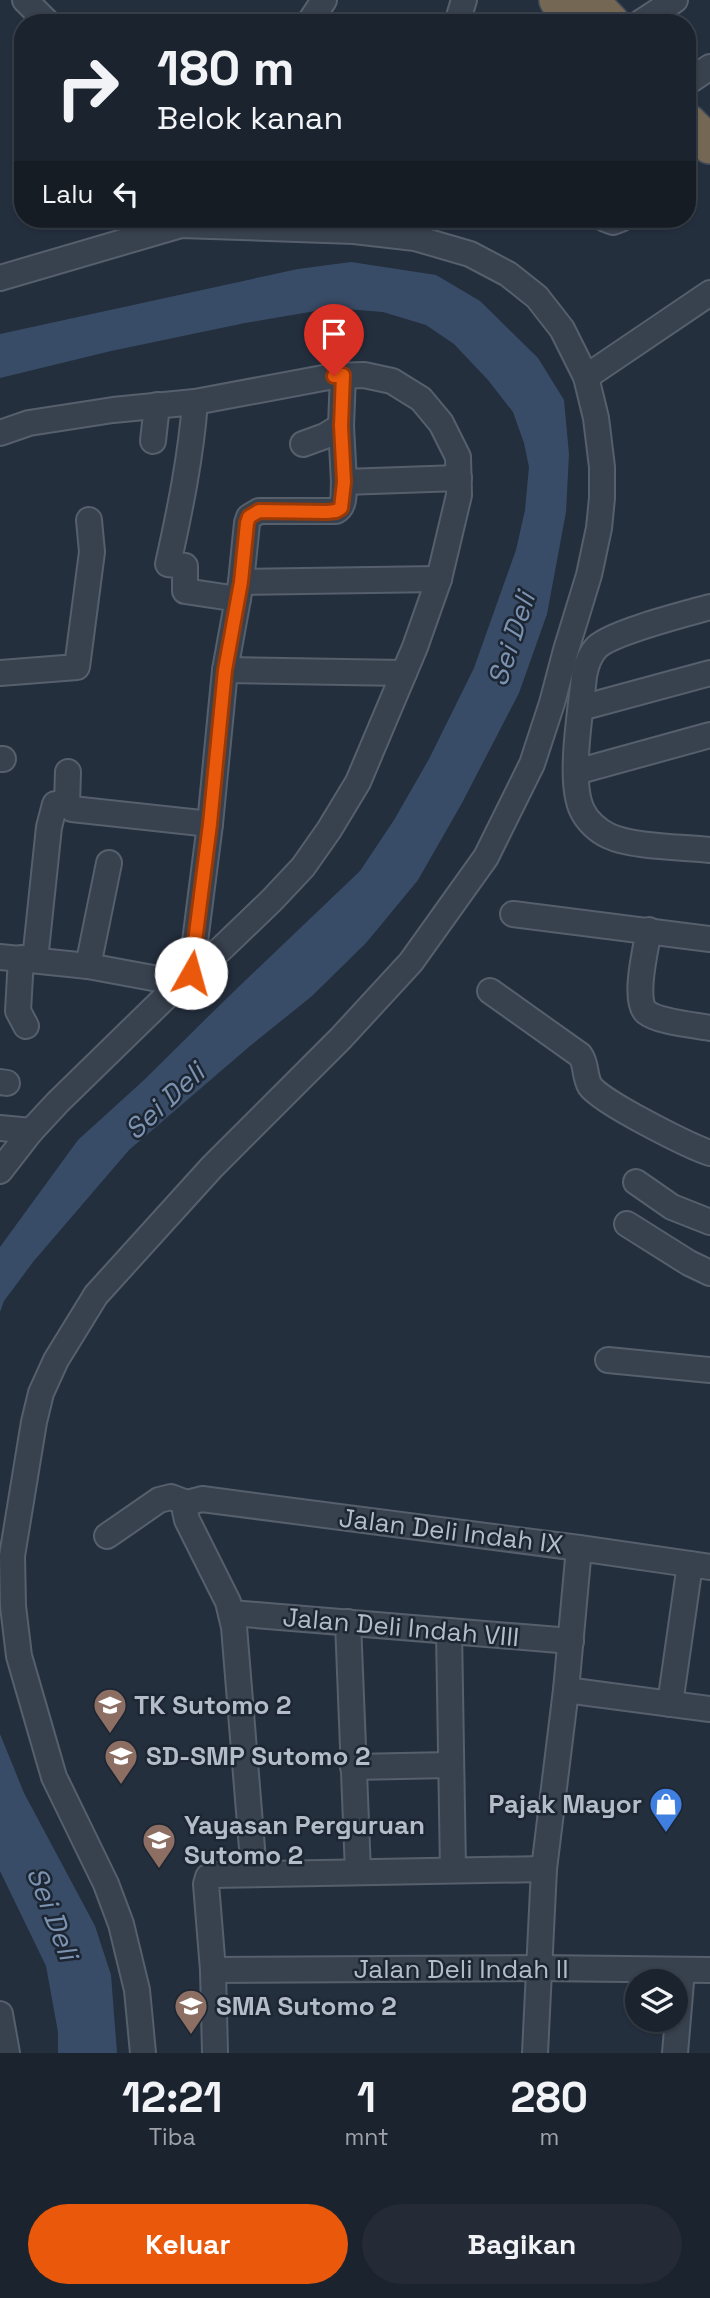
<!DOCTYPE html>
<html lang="id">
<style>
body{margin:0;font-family:"Space Grotesk",sans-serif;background:#242b36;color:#f1f3f6;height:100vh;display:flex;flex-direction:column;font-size:26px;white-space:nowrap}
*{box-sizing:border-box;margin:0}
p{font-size:23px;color:#a0a4aa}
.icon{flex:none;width:38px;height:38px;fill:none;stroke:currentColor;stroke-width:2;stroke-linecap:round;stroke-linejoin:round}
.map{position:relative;height:2053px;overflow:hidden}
.side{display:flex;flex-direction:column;background:#1b232e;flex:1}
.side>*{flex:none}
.hud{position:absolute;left:14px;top:14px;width:682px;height:214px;border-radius:28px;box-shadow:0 2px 5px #0004,0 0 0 2px #39404a;background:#1b232e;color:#f1f3f6;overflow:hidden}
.controls{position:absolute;left:625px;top:1969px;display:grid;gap:14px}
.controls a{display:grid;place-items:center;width:63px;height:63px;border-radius:50%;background:#1b232e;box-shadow:0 2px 5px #0004,0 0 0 2px #39404a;font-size:35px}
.pin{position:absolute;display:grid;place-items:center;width:60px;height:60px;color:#fff;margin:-72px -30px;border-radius:50% 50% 50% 0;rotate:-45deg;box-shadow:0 0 7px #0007}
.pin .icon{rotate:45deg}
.me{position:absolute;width:77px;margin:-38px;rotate:7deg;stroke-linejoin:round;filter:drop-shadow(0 0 5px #0008)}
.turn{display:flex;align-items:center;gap:24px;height:147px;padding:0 28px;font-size:32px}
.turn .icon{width:91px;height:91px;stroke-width:2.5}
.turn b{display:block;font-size:49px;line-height:60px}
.then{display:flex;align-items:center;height:66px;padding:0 28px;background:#0003;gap:14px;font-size:26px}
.eta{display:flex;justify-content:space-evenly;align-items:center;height:119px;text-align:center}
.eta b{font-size:42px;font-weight:800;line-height:49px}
.button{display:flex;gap:14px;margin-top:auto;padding:14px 28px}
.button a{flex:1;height:80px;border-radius:42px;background:#ea580c;color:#fff;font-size:28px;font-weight:800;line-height:80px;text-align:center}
.button a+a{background:#242b36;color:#f1f3f6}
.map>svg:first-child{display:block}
</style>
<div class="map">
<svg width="710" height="2053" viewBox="0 0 710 2053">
<rect width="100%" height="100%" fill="#242f3e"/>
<!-- water -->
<g fill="#394c67">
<polygon points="351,262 436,275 480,301 538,358 564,400 569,454 566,512 547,614 519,693 462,803 418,880 366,943 312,996 250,1046 129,1150 33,1262 4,1301 0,1312 0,1247 78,1140 144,1080 226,999 360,871 394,820 429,759 474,668 516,550 525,510 529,467 524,443 513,412 488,380 454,344 426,325 383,312 333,308 245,323 111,351 0,378 0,334 298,269"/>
<polygon points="0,1734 24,1793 95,1926 111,1975 117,2053 58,2053 58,2032 46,1966 0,1871"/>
</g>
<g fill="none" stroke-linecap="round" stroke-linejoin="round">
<defs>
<g id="minor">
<polyline points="25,0 48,23"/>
<polyline points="309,23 324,0"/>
<polyline points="457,23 464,0"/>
<polyline points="640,23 675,0"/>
<polyline points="688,82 710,67"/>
<polyline points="605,219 613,222 621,219"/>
<polyline points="0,278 181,225 354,231 415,238 470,254 508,274 537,297 562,329 586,377 596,418 602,467 602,498 599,528 589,575 566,650 552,703 532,764 486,857 411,962 341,1038 212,1167 96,1295 56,1360 41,1393 34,1422 12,1556 13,1606 19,1656 54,1777 106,1884 121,1924 137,1990 143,2053"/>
<polyline points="343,375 341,426 344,482 459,478"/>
<polyline points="586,377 710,293"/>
<path d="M195,402C191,456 180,510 168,564L185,566V591L238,599"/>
<polyline points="0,433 29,423 113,410 195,402 334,376 364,375 392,381 421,399 441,423 458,457 459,495 439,579 415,647 358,782 329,830 303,867 272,900 221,949 180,983 58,1102 31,1131 0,1171"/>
<polyline points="153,441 157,405"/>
<polyline points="303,444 325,436 341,426"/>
<polyline points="241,582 439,579"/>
<path d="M710,607C685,614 613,632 597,647C589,655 586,665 584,676C581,710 568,781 582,810C587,821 598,831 609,836C632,847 683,847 710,850"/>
<polyline points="225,670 404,673"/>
<polyline points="0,673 77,667 92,552 89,520"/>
<polyline points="581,708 710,673"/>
<polyline points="0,759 3,759"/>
<polyline points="68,772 67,804 72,809 210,824"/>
<polyline points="576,772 710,735"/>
<polyline points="513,914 710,939"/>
<path d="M649,930C646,947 633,1001 646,1012C658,1022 694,1025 710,1028"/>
<polyline points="0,957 88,966 180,983"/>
<polyline points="21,958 18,1011 26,1026"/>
<polyline points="35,960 49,827 55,804 67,804"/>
<polyline points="88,966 109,863"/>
<path d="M191,973L210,824L225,670L241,582L247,523L249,517L259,511H336C346,505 343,492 344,482"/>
<path d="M490,991L580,1055C587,1064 584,1076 590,1086C601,1102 689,1146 710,1153"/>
<polyline points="0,1082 7,1083"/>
<polyline points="0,1128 31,1131"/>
<polyline points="636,1182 672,1207 710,1222"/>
<polyline points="627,1224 689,1263 710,1273"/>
<polyline points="608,1360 710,1370"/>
<polyline points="107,1536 159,1500 171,1497 187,1503"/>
<polyline points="231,1613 571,1641"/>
<polyline points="348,1622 358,1872"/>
<polyline points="449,1631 453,1870"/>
<polyline points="566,1690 710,1709"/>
<polyline points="670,1704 690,1564"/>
<polyline points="353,1767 450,1765"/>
<polyline points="254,1873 234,1627 228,1602 187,1520 185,1511 187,1503 202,1499 579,1548 710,1567"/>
<polyline points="213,1970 538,1968 710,1970"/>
<polyline points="0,2014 7,2053"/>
<polyline points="215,2053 213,1970 206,1884 208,1877 212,1875 544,1869"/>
<polyline points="535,2053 544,1869 566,1690 579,1548"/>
<polyline points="675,2053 682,1970"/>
</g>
<g id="highway">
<polyline points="558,0 582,23"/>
<polyline points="589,0 611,23"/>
<polyline points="688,123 710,145"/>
</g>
</defs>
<!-- minor casing -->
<use href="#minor" stroke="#565f6c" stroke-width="28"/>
<!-- highway casing -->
<use href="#highway" stroke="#434c59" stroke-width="40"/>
<!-- minor -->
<use href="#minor" stroke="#38414e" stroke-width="24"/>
<!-- highway -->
<use href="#highway" stroke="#746855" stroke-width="37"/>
</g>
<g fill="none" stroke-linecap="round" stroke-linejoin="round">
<defs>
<polyline id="route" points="191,973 210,824 225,670 241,582 247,523 249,517 259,511 327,512 336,511 341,508 344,482 341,426 343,375 334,376"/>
</defs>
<!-- route casing -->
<use href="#route" stroke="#983908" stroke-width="18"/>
<!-- route -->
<use href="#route" stroke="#ea580c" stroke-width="12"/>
</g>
<!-- icons -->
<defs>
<symbol id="school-pin" viewBox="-11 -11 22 30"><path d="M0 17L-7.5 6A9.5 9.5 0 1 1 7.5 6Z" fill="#8d6e63" stroke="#1d2633"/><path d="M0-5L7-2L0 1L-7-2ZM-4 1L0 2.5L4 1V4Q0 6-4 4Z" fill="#fff"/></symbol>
<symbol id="shop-pin" viewBox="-11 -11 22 30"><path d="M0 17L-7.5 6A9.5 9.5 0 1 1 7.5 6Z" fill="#3f7fe0" stroke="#1d2633"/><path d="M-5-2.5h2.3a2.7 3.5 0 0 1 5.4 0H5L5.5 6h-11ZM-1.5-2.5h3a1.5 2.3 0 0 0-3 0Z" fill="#fff"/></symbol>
</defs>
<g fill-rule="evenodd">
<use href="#school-pin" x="91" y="1686" width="38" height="52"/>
<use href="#school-pin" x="102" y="1737" width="38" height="52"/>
<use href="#shop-pin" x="647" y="1785" width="38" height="52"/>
<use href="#school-pin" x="140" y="1821" width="38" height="52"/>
<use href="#school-pin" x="172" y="1987" width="38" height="52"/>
</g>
<g text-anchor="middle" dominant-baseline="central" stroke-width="5" stroke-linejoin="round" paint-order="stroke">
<!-- street labels -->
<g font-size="26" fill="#b4bcc9" stroke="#1d2633">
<text transform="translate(451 1531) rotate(7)">Jalan Deli Indah IX</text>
<text transform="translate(401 1627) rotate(5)">Jalan Deli Indah VIII</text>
<text x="461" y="1969">Jalan Deli Indah II</text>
</g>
<!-- poi labels -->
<g font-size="26" font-weight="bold" fill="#b4bcc9" stroke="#1d2633" text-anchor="start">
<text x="134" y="1705">TK Sutomo 2</text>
<text x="146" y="1756">SD-SMP Sutomo 2</text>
<text x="642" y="1804" text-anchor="end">Pajak Mayor</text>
<text x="184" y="1825">Yayasan Perguruan<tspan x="184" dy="30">Sutomo 2</tspan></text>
<text x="216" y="2006">SMA Sutomo 2</text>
</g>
<!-- water labels -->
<g font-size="28" font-style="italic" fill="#7c92b1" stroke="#1d2633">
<text transform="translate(511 639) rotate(-72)">Sei Deli</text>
<text transform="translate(164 1101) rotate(-43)">Sei Deli</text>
<text transform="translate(53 1913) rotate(69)">Sei Deli</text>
</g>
</g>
</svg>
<div class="controls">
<a><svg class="icon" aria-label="layers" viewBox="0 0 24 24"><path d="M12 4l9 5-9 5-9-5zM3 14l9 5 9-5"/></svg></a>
</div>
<div class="pin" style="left:334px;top:376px;background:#d93025"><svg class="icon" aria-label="arrive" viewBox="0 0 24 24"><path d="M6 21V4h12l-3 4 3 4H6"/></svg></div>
<svg class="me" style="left:191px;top:973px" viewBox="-20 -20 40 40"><circle r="19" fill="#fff"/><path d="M0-13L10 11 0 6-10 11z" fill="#ea580c"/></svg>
<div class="hud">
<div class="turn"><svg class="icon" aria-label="right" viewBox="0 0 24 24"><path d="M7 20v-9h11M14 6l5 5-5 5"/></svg><div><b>180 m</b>Belok kanan</div></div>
<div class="then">Lalu<svg class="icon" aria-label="left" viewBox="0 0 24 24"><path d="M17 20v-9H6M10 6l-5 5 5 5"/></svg></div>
</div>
</div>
<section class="side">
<div class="eta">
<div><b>12:21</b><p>Tiba</p></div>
<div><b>1</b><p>mnt</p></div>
<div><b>280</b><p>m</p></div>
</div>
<div class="button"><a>Keluar</a><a>Bagikan</a></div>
</section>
